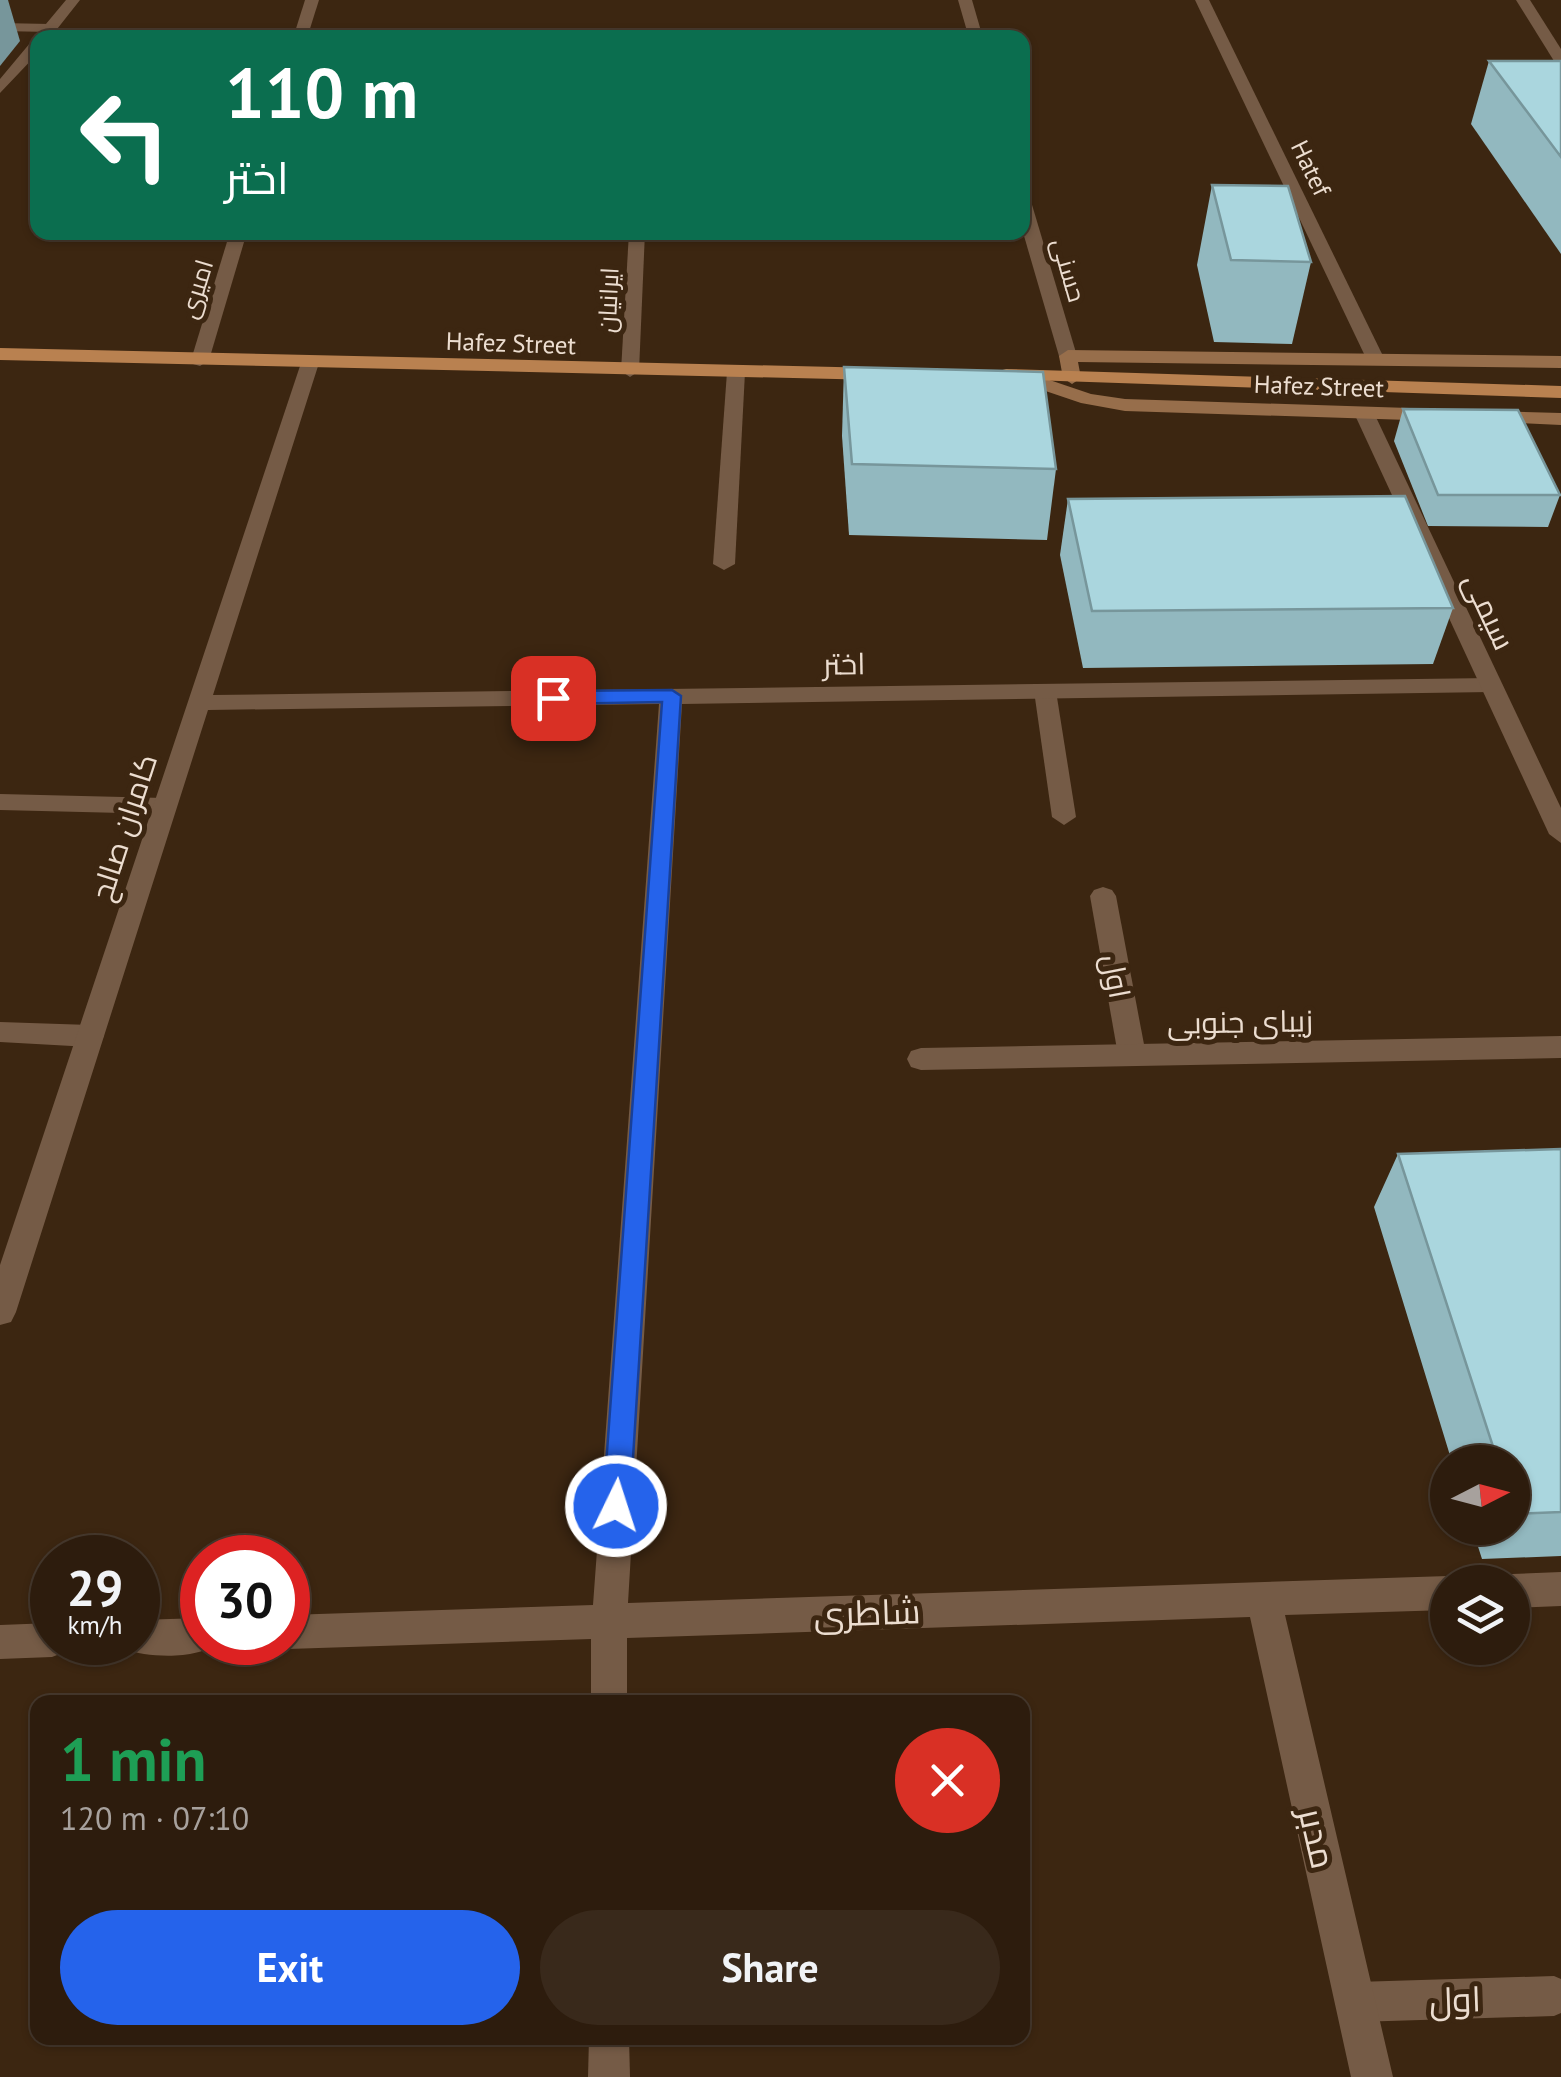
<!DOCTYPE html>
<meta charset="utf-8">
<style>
body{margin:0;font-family:"PT Sans",Cairo,sans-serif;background:#39291b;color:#f1f3f6;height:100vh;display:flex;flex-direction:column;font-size:38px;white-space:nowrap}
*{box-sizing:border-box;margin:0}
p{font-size:32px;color:#a7a19d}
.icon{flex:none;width:55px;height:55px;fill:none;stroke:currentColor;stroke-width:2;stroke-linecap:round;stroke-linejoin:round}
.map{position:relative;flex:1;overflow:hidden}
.sheet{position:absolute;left:30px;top:1695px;width:1000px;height:350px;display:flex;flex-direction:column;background:#2d1c0d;border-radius:20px;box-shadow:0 2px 8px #0004,0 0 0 2px #483a2e}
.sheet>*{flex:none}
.top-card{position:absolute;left:30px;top:30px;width:1000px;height:210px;border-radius:20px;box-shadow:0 2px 8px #0004,0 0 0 2px #483a2e;background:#0b6e4f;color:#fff;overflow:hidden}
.needle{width:65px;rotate:84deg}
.controls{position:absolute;left:1430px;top:1445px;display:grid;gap:20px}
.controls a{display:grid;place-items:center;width:100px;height:100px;border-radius:50%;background:#2d1c0d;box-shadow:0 2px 8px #0004,0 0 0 2px #483a2e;font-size:50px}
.speed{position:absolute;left:30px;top:1535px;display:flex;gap:20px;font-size:50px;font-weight:700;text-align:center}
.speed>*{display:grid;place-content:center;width:130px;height:130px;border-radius:50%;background:#2d1c0d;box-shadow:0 2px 8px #0004,0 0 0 2px #483a2e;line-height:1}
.speed small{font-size:25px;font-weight:400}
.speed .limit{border:15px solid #d22;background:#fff;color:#111}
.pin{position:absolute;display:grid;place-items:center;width:85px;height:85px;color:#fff;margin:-42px;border-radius:20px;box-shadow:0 5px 15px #0006}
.me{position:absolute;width:110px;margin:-55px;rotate:4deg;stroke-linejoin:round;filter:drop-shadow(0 0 8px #0008)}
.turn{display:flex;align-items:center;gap:35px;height:210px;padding:0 30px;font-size:45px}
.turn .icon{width:130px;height:130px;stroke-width:2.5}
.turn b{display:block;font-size:70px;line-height:85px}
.round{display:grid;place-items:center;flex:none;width:105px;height:105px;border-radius:52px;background:#39291b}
.headline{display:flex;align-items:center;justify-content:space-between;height:170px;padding:0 30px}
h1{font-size:60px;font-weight:700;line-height:75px;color:#1e9e55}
.cta{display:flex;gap:20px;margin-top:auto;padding:20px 30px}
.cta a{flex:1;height:115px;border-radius:60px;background:#2563eb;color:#fff;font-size:40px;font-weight:700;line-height:115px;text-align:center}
.cta a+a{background:#39291b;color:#f1f3f6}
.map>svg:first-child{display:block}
</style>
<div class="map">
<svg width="1561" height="2077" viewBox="0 0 1561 2077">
<rect width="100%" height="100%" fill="#3c2611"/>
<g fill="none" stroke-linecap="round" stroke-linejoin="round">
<!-- service -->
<g fill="#755b46" fill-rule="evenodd">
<polygon points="0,23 50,24 57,28 50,32 0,31"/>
<polygon points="736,366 745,372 735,564 724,570 713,564 727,372"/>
<polygon points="1045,684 1056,691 1076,817 1064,825 1052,817 1034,691"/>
<polygon points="0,794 164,798 176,806 164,814 0,810"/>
<polygon points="1103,887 1112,890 1116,896 1146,1055 1142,1063 1132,1066 1122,1063 1118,1055 1090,896 1094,890"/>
<polygon points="0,1022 90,1025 100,1029 104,1036 100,1043 90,1047 0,1042"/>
<polygon points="1554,1976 1561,1979 1561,2013 1554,2016 1356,2022 1342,2016 1336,2002 1342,1988 1356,1982"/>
</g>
<!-- minor -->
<g fill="#755b46" fill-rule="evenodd">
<polygon points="66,0 80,0 50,38 38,38 38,53 0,93 0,79"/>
<polygon points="305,0 319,0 307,38 293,38"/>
<polygon points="958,0 972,0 983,38 969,38"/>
<polygon points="1195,0 1209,0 1384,358 1382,362 1375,364 1366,358"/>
<polygon points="1516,0 1530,0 1561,49 1561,65 1554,61"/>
<polygon points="1022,193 1030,198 1077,356 1075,360 1061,360 1059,356 1022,229"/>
<polygon points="230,232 247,232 209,360 200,366 193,364 191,360"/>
<polygon points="629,232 645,232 639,371 630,377 621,371"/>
<polygon points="310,357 319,363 213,695 1491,678 1502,685 1491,692 682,704 628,1603 1448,1576 1460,1581 1448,1582 1448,1610 1285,1615 1393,2077 1351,2077 1250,1617 627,1638 627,1702 591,1702 591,1639 288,1649 276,1644 288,1642 288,1615 593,1605 659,704 208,710 16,1312 11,1322 0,1325 0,1265 301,363"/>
<polygon points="1561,1036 1561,1058 921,1070 911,1067 907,1059 911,1051 921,1048"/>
<polygon points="1561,1572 1561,1606 1512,1608 1512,1582 1498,1582 1512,1574"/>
<path d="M202,1618V1642H217C201,1660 147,1658 125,1649L123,1642H138V1620Z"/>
<polygon points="52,1623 52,1642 69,1642 65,1652 52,1657 0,1659 0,1625"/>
<polygon points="589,2038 629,2038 630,2077 588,2077"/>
</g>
<!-- tertiary -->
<polygon fill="#755b46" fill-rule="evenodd" points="1364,407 1374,413 1561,808 1561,843 1549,834 1354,413"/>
<!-- secondary -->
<g fill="#976e4b" fill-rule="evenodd">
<polygon points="1068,350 1561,356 1561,368 1078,362 1081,378 1072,384 1063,378 1059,356"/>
<polygon points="1020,370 1091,394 1125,399 1440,409 1450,415 1440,421 1125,411 1081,403 1013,380 1011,376"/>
<polygon points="1488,411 1561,413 1561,425 1481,421 1481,413"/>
</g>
<!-- primary -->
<g fill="#b98150" fill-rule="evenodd">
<polygon points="0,348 878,368 887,374 878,380 0,360"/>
<polygon points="1006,369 1561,386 1561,398 999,379 999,371"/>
</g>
</g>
<!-- wall -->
<g fill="#92b8bf">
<polygon points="1489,61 1561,61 1561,254 1471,124"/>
<polygon points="1212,185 1311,262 1292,344 1214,342 1197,265"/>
<polygon points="844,367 1056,469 1047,540 849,535 842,436"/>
<polygon points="1403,409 1560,495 1548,527 1428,526 1394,441"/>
<polygon points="1068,499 1453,608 1433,664 1083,668 1060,555"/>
<polygon points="1561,1149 1561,1556 1482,1559 1472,1528 1512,1528 1512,1462 1452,1462 1374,1207 1398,1154"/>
</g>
<!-- shaded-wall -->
<polygon fill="#77969b" points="0,0 8,0 20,41 0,66"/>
<!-- building -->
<g fill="#aad6de" stroke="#77969b" stroke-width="2.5">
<polygon points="1489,61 1561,61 1561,157"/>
<polygon points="1212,185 1288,186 1311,262 1231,260"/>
<polygon points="844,367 1043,372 1056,469 852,464"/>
<polygon points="1403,409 1518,410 1560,495 1438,495"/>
<polygon points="1405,496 1453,608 1092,611 1068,499"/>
<polygon points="1561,1149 1561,1512 1515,1514 1512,1506 1512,1462 1498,1462 1398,1154"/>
</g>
<!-- route -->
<polygon fill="#2563eb" stroke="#184099" stroke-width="2.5" points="672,690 681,696 630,1506 626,1515 616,1519 607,1515 603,1506 662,702 553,704 544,698 553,691"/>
<g text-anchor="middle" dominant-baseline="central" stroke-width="10" stroke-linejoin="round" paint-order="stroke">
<!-- far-street labels -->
<g font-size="25" fill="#ecddd0" stroke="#3c2611">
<text transform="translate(1311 168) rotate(64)">Hatef</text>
<text transform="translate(1069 270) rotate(74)">حسنی</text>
<text transform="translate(196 289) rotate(-73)">امیری</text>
<text transform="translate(608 300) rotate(-87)">ایرانیان</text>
<text transform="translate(511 343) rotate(2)">Hafez Street</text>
<text transform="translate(1319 386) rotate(2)">Hafez Street</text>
</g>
<!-- street labels -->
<g font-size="30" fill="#ecddd0" stroke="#3c2611">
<text transform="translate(1490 611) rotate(65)">سیمی</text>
<text transform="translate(844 663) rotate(-1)">اختر</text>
<text transform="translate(123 827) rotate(-72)">کامران صالح</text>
<text transform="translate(1117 976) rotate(79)">اول</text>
<text transform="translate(1240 1021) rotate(-1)">زیبای جنوبی</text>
</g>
<!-- near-street labels -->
<g font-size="35" fill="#ecddd0" stroke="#3c2611">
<text transform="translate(867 1612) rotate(-2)">شاطری</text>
<text transform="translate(1318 1838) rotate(77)">مدبر</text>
<text transform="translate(1455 1999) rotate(-2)">اول</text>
</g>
</g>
</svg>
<div class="controls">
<a><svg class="needle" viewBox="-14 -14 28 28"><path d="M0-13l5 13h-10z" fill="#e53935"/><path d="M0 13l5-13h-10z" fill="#a7a19d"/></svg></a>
<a><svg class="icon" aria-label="layers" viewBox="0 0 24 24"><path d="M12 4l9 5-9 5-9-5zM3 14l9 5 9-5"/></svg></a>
</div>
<div class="speed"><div>29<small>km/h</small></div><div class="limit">30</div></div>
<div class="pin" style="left:553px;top:698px;background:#d93025"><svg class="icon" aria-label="arrive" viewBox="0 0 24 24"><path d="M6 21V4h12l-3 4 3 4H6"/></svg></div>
<svg class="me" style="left:616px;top:1506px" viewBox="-20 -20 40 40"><circle r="17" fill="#2563eb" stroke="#fff" stroke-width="3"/><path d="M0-11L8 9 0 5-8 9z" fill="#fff"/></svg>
<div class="top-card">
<div class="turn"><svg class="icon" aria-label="left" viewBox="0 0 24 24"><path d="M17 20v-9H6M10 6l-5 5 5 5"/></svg><div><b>110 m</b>اختر</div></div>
</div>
<section class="sheet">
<div class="headline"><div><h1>1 min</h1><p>120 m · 07:10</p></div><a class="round" style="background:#d93025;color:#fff"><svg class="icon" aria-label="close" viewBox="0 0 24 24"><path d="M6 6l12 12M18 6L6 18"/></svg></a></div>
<div class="cta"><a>Exit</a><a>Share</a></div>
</section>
</div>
